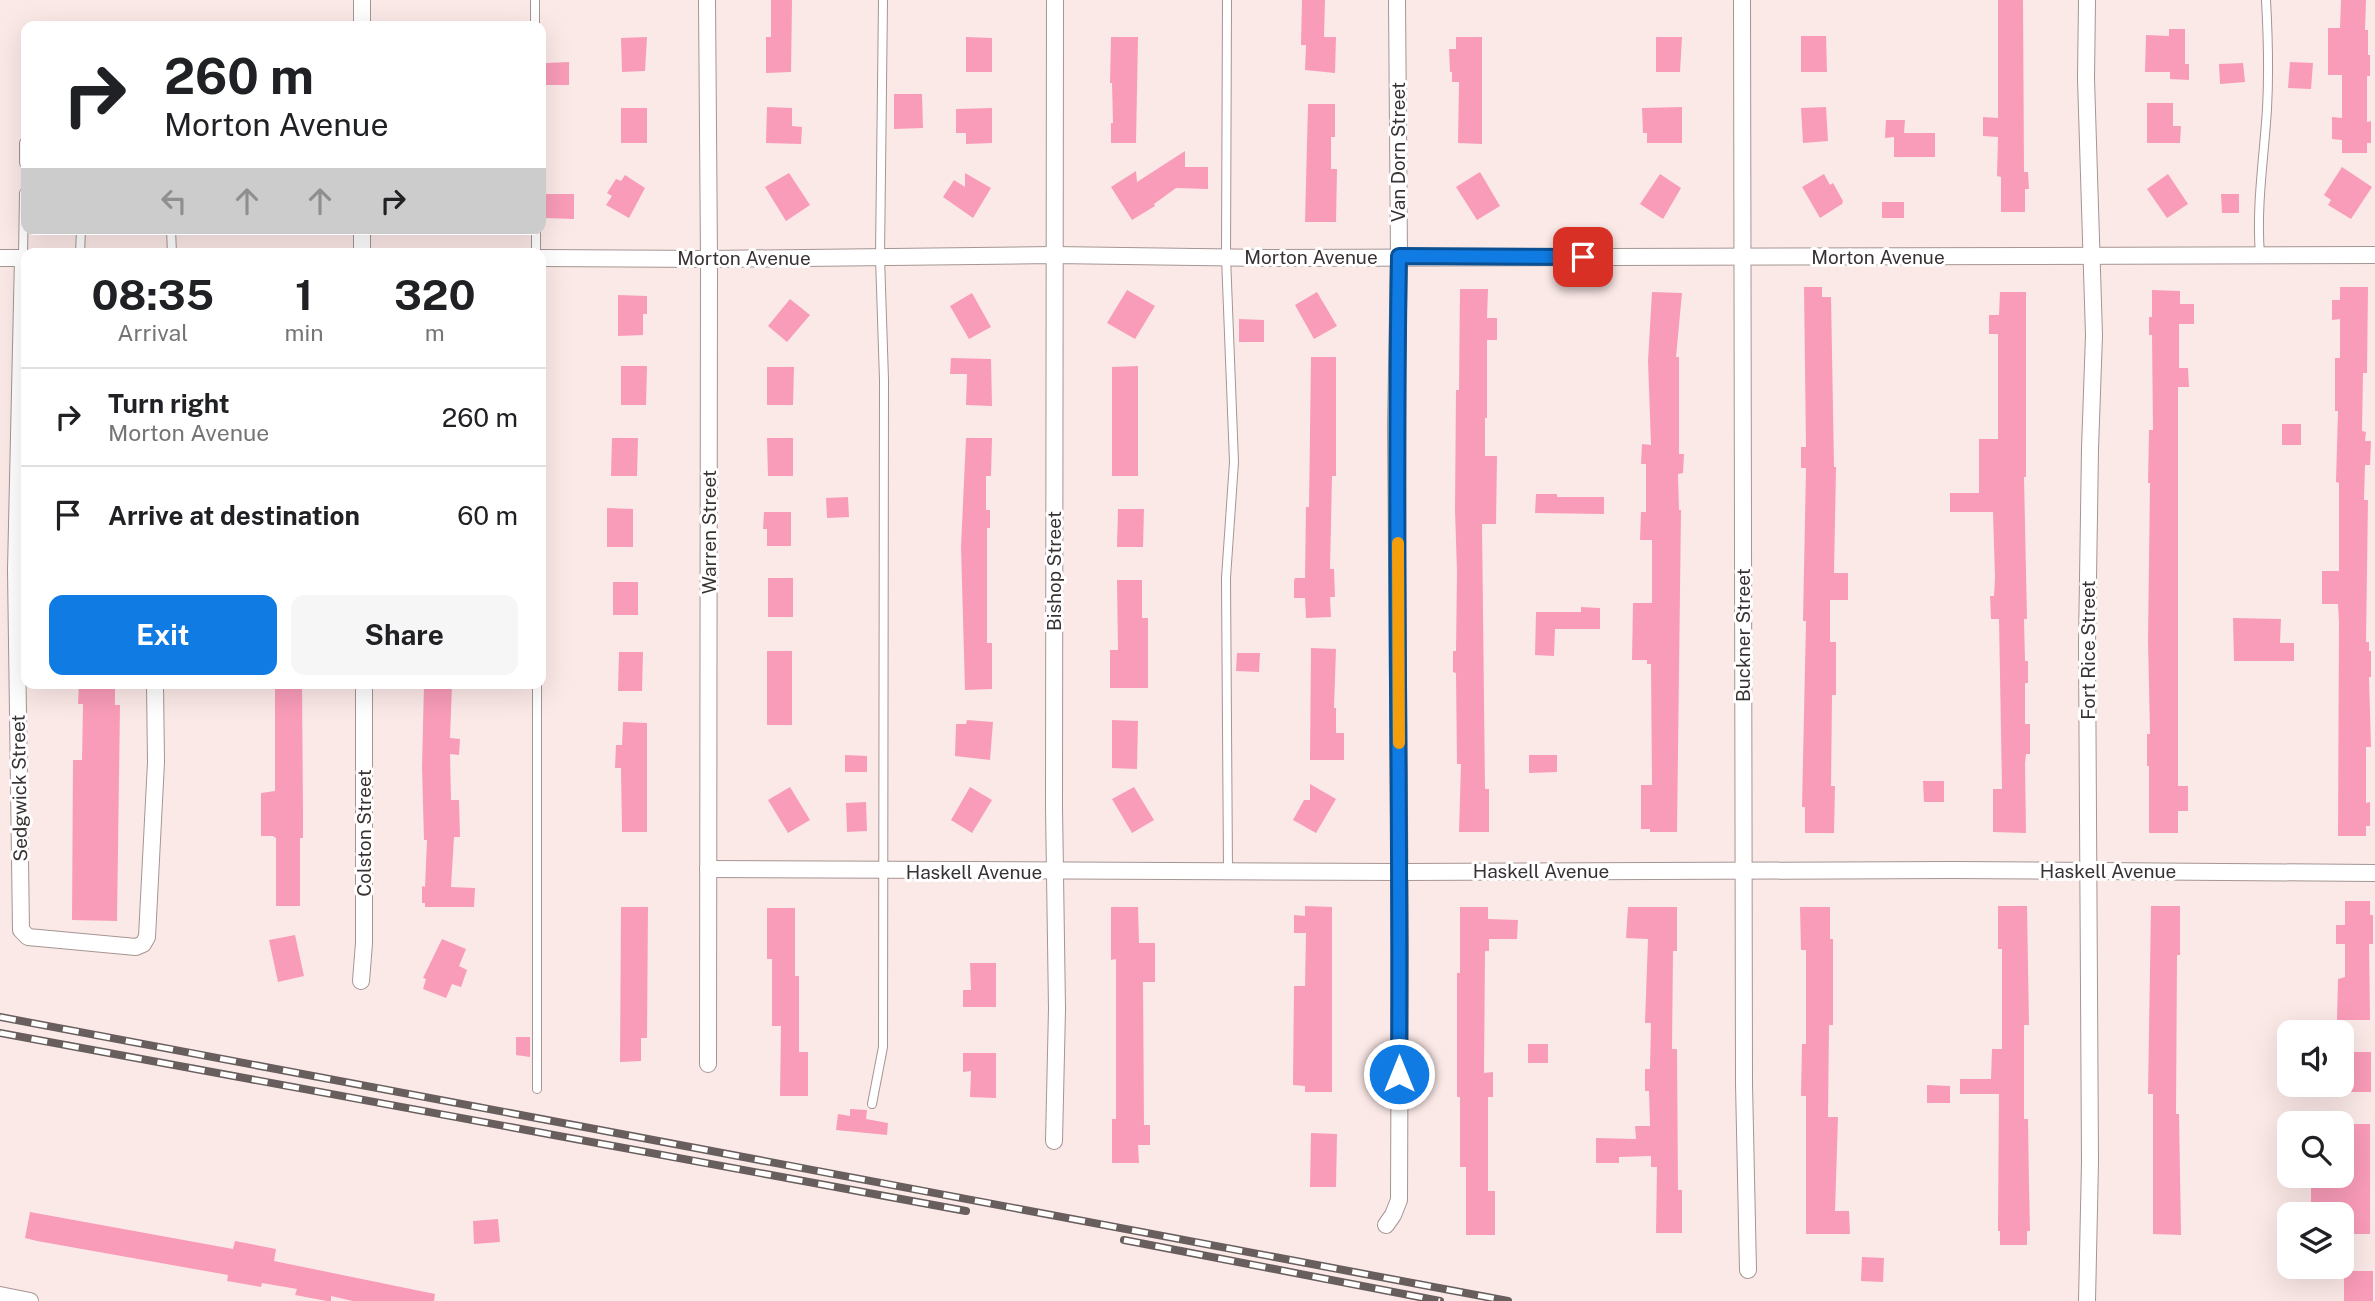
<!DOCTYPE html>
<style>
body{margin:0;font-family:"Public Sans",sans-serif;background:#f6f6f6;color:#202124;height:100vh;display:flex;flex-direction:column;font-size:26px;white-space:nowrap}
*{box-sizing:border-box;margin:0}
p{font-size:23px;color:#757577}
.icon{flex:none;width:38px;height:38px;fill:none;stroke:currentColor;stroke-width:2;stroke-linecap:round;stroke-linejoin:round}
.map{position:relative;flex:1;overflow:hidden}
.details{position:absolute;left:21px;top:248px;width:525px;height:441px;display:flex;flex-direction:column;background:#fff;border-radius:14px;box-shadow:0 7px 28px #0002}
.details>*{flex:none}
.top-card{position:absolute;left:21px;top:21px;width:525px;height:214px;border-radius:14px;box-shadow:0 7px 28px #0002;background:#fff;color:#202124;overflow:hidden}
.controls{position:absolute;left:2277px;top:1020px;display:grid;gap:14px}
.controls a{display:grid;place-items:center;width:77px;height:77px;border-radius:14px;background:#fff;box-shadow:0 7px 28px #0002;font-size:35px}
.pin{position:absolute;display:grid;place-items:center;width:60px;height:60px;color:#fff;margin:-30px;border-radius:14px;box-shadow:0 4px 10px #0006}
.me{position:absolute;width:77px;margin:-38px;rotate:0deg;stroke-linejoin:round;filter:drop-shadow(0 0 5px #0008)}
.turn{display:flex;align-items:center;gap:24px;height:147px;padding:0 28px;font-size:32px}
.turn .icon{width:91px;height:91px;stroke-width:2.5}
.turn b{display:block;font-size:49px;line-height:60px}
.lanes{display:flex;align-items:center;height:66px;padding:0 28px;background:#0003;justify-content:center;gap:35px;direction:ltr}
.lanes .off{opacity:.35}
.eta{display:flex;justify-content:space-evenly;align-items:center;height:119px;text-align:center}
.eta b{font-size:42px;font-weight:700;line-height:49px}
.action{display:flex;gap:14px;margin-top:auto;padding:14px 28px}
.action a{flex:1;height:80px;border-radius:14px;background:#107be3;color:#fff;font-size:28px;font-weight:700;line-height:80px;text-align:center}
.action a+a{background:#f6f6f6;color:#202124}
ul{padding:0;list-style:none}
li{display:flex;align-items:center;gap:21px;height:98px;padding:0 28px;border-top:2px solid #e0e0e0}
li div{flex:1}
li b{display:block;font-size:26px}
li em{font-style:normal}
.map>svg:first-child{display:block}
</style>
<div class="map">
<svg width="2375" height="1301" viewBox="0 0 2375 1301">
<rect width="100%" height="100%" fill="#fbe9e7"/>
<!-- building -->
<g fill="#f99cb9">
<polygon points="771,0 792,0 791,72 766,73 766,37 771,37"/>
<polygon points="1302,0 1325,0 1324,37 1336,37 1335,73 1305,70 1306,45 1301,45"/>
<polygon points="1998,0 2023,0 2024,172 2028,172 2029,189 2025,189 2025,212 2001,212 2001,177 1997,176 1998,137 1983,136 1983,117 1998,118"/>
<polygon points="2341,0 2366,0 2365,30 2368,30 2368,55 2370,55 2370,76 2367,76 2367,122 2371,121 2371,143 2367,143 2367,153 2342,153 2342,140 2332,139 2332,117 2342,118 2342,75 2328,75 2328,28 2340,28"/>
<polygon points="2169,29 2185,29 2185,64 2189,64 2189,80 2170,79 2170,72 2145,72 2146,35 2169,36"/>
<polygon points="1801,36 1826,36 1827,72 1801,72"/>
<polygon points="647,37 645,71 622,72 621,38"/>
<polygon points="966,37 992,38 992,72 966,72"/>
<polygon points="1111,37 1138,37 1136,143 1111,143 1111,123 1113,123 1112,83 1110,83"/>
<polygon points="1456,37 1482,37 1482,144 1458,143 1459,82 1452,82 1452,72 1450,72 1449,49 1456,49"/>
<polygon points="1656,37 1682,37 1680,72 1656,72"/>
<polygon points="569,62 569,85 546,85 546,63"/>
<polygon points="2290,62 2313,63 2311,89 2288,88"/>
<polygon points="2243,63 2245,82 2220,84 2219,64"/>
<polygon points="894,94 922,94 923,128 894,129"/>
<polygon points="2147,103 2173,103 2173,126 2181,126 2180,143 2147,143"/>
<polygon points="1308,104 1335,104 1335,137 1331,137 1331,169 1337,169 1336,222 1305,222"/>
<polygon points="767,107 792,108 792,126 802,127 801,144 766,143"/>
<polygon points="1682,107 1682,143 1647,143 1647,133 1643,133 1642,108"/>
<polygon points="1826,107 1828,141 1803,143 1801,108"/>
<rect x="621" y="108" width="26" height="35"/>
<polygon points="992,108 992,143 966,144 966,133 956,133 956,109"/>
<polygon points="1886,120 1905,120 1904,133 1935,133 1935,157 1894,157 1894,137 1885,138"/>
<polygon points="1185,151 1185,167 1208,167 1208,189 1176,188 1154,204 1155,206 1132,220 1111,187 1136,171 1137,182"/>
<polygon points="2342,167 2372,187 2351,219 2328,205 2331,200 2324,195"/>
<polygon points="1480,172 1500,206 1477,220 1456,187"/>
<polygon points="789,173 810,205 786,221 765,187"/>
<polygon points="965,173 991,188 973,218 943,197 954,180 965,187"/>
<polygon points="1660,174 1681,188 1663,219 1640,204"/>
<polygon points="1824,174 1830,185 1833,183 1843,201 1842,204 1820,218 1802,187"/>
<polygon points="2168,174 2188,204 2167,218 2147,189"/>
<polygon points="625,175 645,188 629,218 606,205 612,196 607,193 616,179 621,181"/>
<polygon points="544,194 574,194 574,219 544,218"/>
<polygon points="2221,194 2239,194 2239,213 2222,213"/>
<rect x="1882" y="202" width="22" height="16"/>
<polygon points="1804,287 1822,287 1822,297 1831,297 1834,467 1836,467 1834,573 1848,573 1848,600 1830,600 1830,642 1836,642 1836,695 1832,695 1831,786 1835,786 1834,833 1805,833 1805,807 1802,807 1806,621 1803,621 1806,468 1801,468 1801,447 1806,447"/>
<polygon points="2340,287 2368,287 2367,373 2363,373 2362,431 2366,432 2365,441 2371,441 2370,465 2365,465 2364,500 2368,500 2366,642 2369,642 2369,651 2371,651 2371,677 2369,677 2371,747 2366,747 2366,803 2370,802 2370,826 2366,826 2366,836 2338,836 2339,623 2338,604 2322,604 2322,571 2339,571 2339,483 2336,482 2338,411 2335,411 2335,358 2340,358 2340,319 2332,320 2332,300 2340,300"/>
<polygon points="1460,289 1488,289 1487,318 1497,318 1497,340 1487,340 1487,418 1485,418 1485,456 1497,456 1496,524 1482,524 1485,789 1489,789 1489,832 1459,832 1461,764 1457,764 1456,673 1453,672 1453,651 1456,651 1457,572 1455,510 1456,390 1459,390"/>
<polygon points="1127,290 1155,306 1135,339 1107,323"/>
<polygon points="2152,290 2180,291 2180,304 2194,304 2194,324 2179,324 2179,368 2188,368 2189,387 2178,387 2178,786 2188,786 2188,811 2178,811 2178,833 2149,833 2149,766 2147,766 2147,734 2150,734 2148,640 2150,483 2148,483 2149,430 2153,430 2152,335 2149,335 2149,317 2152,317"/>
<polygon points="1317,292 1337,326 1314,339 1295,305"/>
<polygon points="1652,292 1682,293 1676,357 1679,357 1679,454 1684,454 1683,473 1678,474 1679,510 1681,510 1677,832 1650,832 1650,829 1641,829 1641,785 1652,785 1651,664 1647,664 1647,660 1632,660 1633,603 1652,603 1652,540 1640,540 1641,512 1646,512 1646,464 1641,464 1642,444 1651,445 1648,361"/>
<polygon points="2000,292 2026,292 2026,477 2024,477 2027,619 2024,619 2025,661 2028,661 2028,683 2025,683 2025,724 2030,724 2030,754 2026,754 2025,764 2026,833 1993,832 1993,789 2002,789 1999,619 1991,619 1990,596 1994,596 1995,578 1993,512 1950,512 1950,493 1979,493 1979,439 1998,439 1998,334 1989,334 1989,315 1999,315"/>
<polygon points="972,293 991,327 969,339 950,306"/>
<polygon points="618,295 647,296 647,314 643,314 643,335 618,336"/>
<polygon points="790,299 810,315 787,342 768,326"/>
<polygon points="1239,319 1264,320 1264,342 1239,342"/>
<polygon points="1311,357 1336,357 1336,476 1332,476 1330,569 1334,569 1335,597 1330,597 1331,617 1306,618 1305,598 1294,598 1294,581 1295,578 1305,578 1306,507 1309,507"/>
<polygon points="951,358 991,359 992,406 966,405 967,374 950,374"/>
<polygon points="621,366 647,366 646,405 621,405"/>
<polygon points="1138,366 1138,476 1112,476 1112,367"/>
<polygon points="767,367 794,367 793,405 767,405"/>
<rect x="2282" y="424" width="19" height="21"/>
<polygon points="612,438 638,438 637,476 611,476"/>
<polygon points="767,438 793,438 793,476 768,476"/>
<polygon points="966,438 992,438 991,476 986,476 986,510 990,510 990,528 987,528 987,643 992,643 992,689 965,690 961,547"/>
<polygon points="1536,494 1557,494 1557,497 1604,497 1604,514 1535,513"/>
<polygon points="848,497 849,517 827,518 826,498"/>
<polygon points="607,508 633,509 633,547 607,547"/>
<polygon points="1118,509 1144,509 1143,547 1117,547"/>
<polygon points="764,512 791,512 791,546 767,546 767,529 763,529"/>
<rect x="768" y="578" width="25" height="39"/>
<polygon points="1117,580 1142,580 1142,618 1148,618 1148,688 1110,688 1110,650 1118,650"/>
<rect x="613" y="582" width="25" height="33"/>
<polygon points="1581,607 1600,608 1600,629 1555,629 1554,656 1535,655 1536,612 1581,612"/>
<polygon points="2233,618 2281,619 2280,643 2294,643 2294,661 2234,661"/>
<polygon points="1311,648 1336,649 1334,708 1336,708 1336,733 1344,733 1344,760 1310,760"/>
<rect x="767" y="651" width="25" height="74"/>
<polygon points="619,652 643,652 642,691 618,691"/>
<polygon points="1237,653 1260,653 1259,672 1236,671"/>
<polygon points="79,684 115,684 115,705 120,705 117,921 72,920 73,760 82,760 83,704 78,704"/>
<polygon points="275,684 302,684 303,814 303,838 300,838 300,906 276,906 276,838 273,836 261,836 261,793 275,791"/>
<polygon points="424,684 452,684 450,738 460,739 459,755 450,754 451,800 459,800 460,837 454,837 451,887 475,888 474,907 425,907 425,903 422,903 422,886 425,887 427,840 424,840 422,767"/>
<polygon points="967,720 993,722 990,760 955,756 956,724 966,724"/>
<polygon points="1112,720 1138,721 1137,769 1112,768"/>
<polygon points="623,722 647,723 647,832 622,832 621,768 615,768 616,745 622,745"/>
<polygon points="845,755 867,756 867,772 845,772"/>
<polygon points="1529,755 1557,755 1557,772 1529,773"/>
<polygon points="1923,781 1944,781 1944,802 1924,802"/>
<polygon points="1310,784 1336,799 1316,833 1293,820 1304,800 1310,800"/>
<polygon points="790,787 810,820 788,833 768,800"/>
<polygon points="970,787 992,800 972,833 951,820"/>
<polygon points="1134,787 1154,820 1132,833 1112,799"/>
<polygon points="866,802 867,831 847,832 846,803"/>
<polygon points="2345,901 2370,901 2370,915 2373,915 2373,944 2369,944 2370,1020 2337,1020 2338,979 2345,977 2345,944 2336,944 2336,925 2345,925"/>
<polygon points="1305,906 1332,907 1332,1092 1305,1092 1305,1086 1293,1085 1294,986 1305,986 1306,933 1294,933 1294,915 1305,916"/>
<polygon points="1998,906 2027,906 2029,1025 2024,1025 2024,1119 2028,1119 2029,1186 2030,1231 2027,1231 2027,1245 2000,1245 2000,1231 1998,1231 1998,1225 1999,1094 1960,1094 1960,1079 1991,1079 1992,1049 2002,1049 2002,949 1998,949"/>
<polygon points="2151,906 2180,906 2180,955 2177,955 2176,1114 2179,1114 2181,1235 2153,1234 2153,1094 2148,1094"/>
<polygon points="621,907 648,907 647,1038 641,1038 641,1061 620,1062"/>
<polygon points="1111,907 1138,907 1139,943 1155,943 1155,982 1143,982 1144,1125 1150,1125 1150,1145 1138,1145 1139,1163 1112,1163 1112,1119 1116,1119 1116,959 1111,960"/>
<polygon points="1460,907 1488,907 1488,919 1518,920 1517,939 1489,939 1489,951 1485,951 1484,1073 1493,1072 1493,1097 1488,1097 1488,1191 1495,1191 1495,1235 1466,1235 1466,1167 1460,1167 1460,1097 1457,1097 1457,973 1460,973"/>
<polygon points="1628,907 1677,907 1677,951 1673,951 1672,1049 1677,1049 1678,1190 1682,1190 1682,1233 1656,1233 1657,1167 1651,1167 1651,1156 1619,1157 1619,1163 1596,1163 1596,1138 1636,1139 1635,1126 1650,1126 1649,1091 1645,1091 1645,1069 1650,1069 1651,1023 1645,1023 1648,939 1626,938"/>
<polygon points="1800,907 1830,907 1830,939 1833,939 1833,1025 1829,1025 1828,1117 1838,1117 1835,1211 1849,1211 1850,1234 1806,1234 1806,1096 1801,1096 1802,1044 1806,1044 1806,950 1801,950"/>
<polygon points="767,908 795,908 795,976 799,976 799,1052 808,1052 808,1096 780,1096 781,1026 772,1026 772,959 767,959"/>
<polygon points="295,935 304,976 278,982 269,940"/>
<polygon points="442,939 466,949 459,966 467,970 461,987 452,984 446,998 423,989 426,979 423,978"/>
<polygon points="970,963 996,963 996,1007 963,1007 963,990 971,990"/>
<polygon points="516,1037 530,1037 530,1057 516,1055"/>
<rect x="1528" y="1044" width="20" height="19"/>
<polygon points="2342,1052 2371,1052 2371,1092 2344,1092 2344,1070 2342,1070"/>
<polygon points="963,1053 996,1053 996,1098 970,1097 971,1071 963,1072"/>
<polygon points="1927,1085 1950,1086 1950,1103 1927,1103"/>
<polygon points="850,1109 867,1110 866,1119 888,1123 887,1135 836,1130 838,1114 850,1116"/>
<polygon points="2346,1124 2370,1124 2370,1234 2345,1234 2345,1205 2311,1205 2311,1183 2342,1183 2342,1130 2346,1130"/>
<polygon points="1311,1133 1337,1134 1336,1187 1310,1187"/>
<polygon points="30,1212 233,1249 235,1241 276,1249 274,1261 435,1294 434,1301 353,1301 331,1296 331,1301 327,1301 295,1295 297,1289 262,1283 261,1287 227,1281 228,1275 37,1241 25,1238"/>
<polygon points="498,1219 500,1242 474,1244 473,1221"/>
<polygon points="1862,1257 1884,1258 1883,1282 1861,1281"/>
<rect x="2344" y="1271" width="29" height="30"/>
</g>
<g fill="none" stroke-linecap="round" stroke-linejoin="round">
<defs>
<g id="lane">
<polyline points="535,0 535,26"/>
<polyline points="1227,0 1226,257 1234,462 1226,578 1228,872"/>
<polyline points="24,163 24,143 26,140"/>
<polyline points="171,229 172,254"/>
<polyline points="536,229 536,254"/>
<polyline points="80,254 81,229"/>
<path d="M2260,255C2256,206 2264,158 2267,109C2269,73 2268,36 2266,0"/>
<polyline points="23,258 24,193"/>
<polyline points="537,684 537,1089"/>
<polyline points="872,1104 883,1047 884,380 880,257 883,0"/>
</g>
<g id="street">
<polyline points="707,0 709,259 708,1064"/>
<polyline points="1742,0 1744,1084 1748,1270"/>
<polyline points="362,26 362,0"/>
<polyline points="362,254 362,229"/>
<polyline points="0,258 26,258"/>
<polyline points="23,258 16,570 21,930 28,937 136,947 143,944 147,937 156,762 155,684"/>
<polyline points="541,258 709,259 1054,255 1267,258 2375,255"/>
<polyline points="708,869 1400,872 1951,870 2375,873"/>
<polyline points="361,981 364,943 364,684"/>
<polyline points="1054,1141 1057,1009 1054,807 1055,0"/>
<polyline points="1386,1225 1393,1215 1399,1200 1400,947 1396,424 1399,256 1397,0"/>
<polyline points="0,1295 30,1301"/>
<polyline points="2087,1301 2090,1162 2087,644 2090,449 2094,335 2086,79 2087,0"/>
</g>
</defs>
<!-- lane casing -->
<use href="#lane" stroke="#a59593" stroke-width="10"/>
<!-- street casing -->
<use href="#street" stroke="#a59593" stroke-width="18"/>
<!-- lane -->
<use href="#lane" stroke="#fff" stroke-width="8"/>
<!-- street -->
<use href="#street" stroke="#fff" stroke-width="16"/>
<defs>
<g id="rail">
<polyline points="0,1017 1508,1301"/>
<polyline points="0,1033 966,1211"/>
<polyline points="1124,1240 1440,1301"/>
</g>
</defs>
<!-- rail casing -->
<use href="#rail" stroke="#675e5d" stroke-width="8"/>
<!-- rail -->
<use href="#rail" stroke="#fff" stroke-width="5" stroke-dasharray="16" stroke-linecap="butt"/>
</g>
<g fill="none" stroke-linecap="round" stroke-linejoin="round">
<defs>
<path id="route" d="M1399,1074C1401,801 1394,529 1399,256L1583,257"/>
</defs>
<!-- route casing -->
<use href="#route" stroke="#0a5094" stroke-width="18"/>
<!-- route -->
<use href="#route" stroke="#107be3" stroke-width="12"/>
<!-- slow -->
<polyline stroke="#f59e0b" stroke-width="12" points="1398,543 1399,743"/>
</g>
<g text-anchor="middle" dominant-baseline="central" stroke-width="6" stroke-linejoin="round" paint-order="stroke">
<!-- street labels -->
<g font-size="19" fill="#393232" stroke="#fff">
<text transform="translate(1398 152) rotate(-90)">Van Dorn Street</text>
<text x="1311" y="257">Morton Avenue</text>
<text x="1878" y="257">Morton Avenue</text>
<text x="744" y="258">Morton Avenue</text>
<text transform="translate(709 532) rotate(-90)">Warren Street</text>
<text transform="translate(1054 571) rotate(-90)">Bishop Street</text>
<text transform="translate(1743 635) rotate(-90)">Buckner Street</text>
<text transform="translate(2088 650) rotate(-90)">Fort Rice Street</text>
<text transform="translate(19 788) rotate(-91)">Sedgwick Street</text>
<text transform="translate(364 833) rotate(-90)">Colston Street</text>
<text x="1541" y="871">Haskell Avenue</text>
<text x="2108" y="871">Haskell Avenue</text>
<text x="974" y="872">Haskell Avenue</text>
</g>
</g>
</svg>
<div class="controls">
<a><svg class="icon" aria-label="sound" viewBox="0 0 24 24"><path d="M4 9h4l5-4v14l-5-4H4zM17 9q2 3 0 6"/></svg></a>
<a><svg class="icon" aria-label="search" viewBox="0 0 24 24"><circle cx="10" cy="10" r="6"/><path d="M15 15l6 6"/></svg></a>
<a><svg class="icon" aria-label="layers" viewBox="0 0 24 24"><path d="M12 4l9 5-9 5-9-5zM3 14l9 5 9-5"/></svg></a>
</div>
<div class="pin" style="left:1583px;top:257px;background:#d93025"><svg class="icon" aria-label="arrive" viewBox="0 0 24 24"><path d="M6 21V4h12l-3 4 3 4H6"/></svg></div>
<svg class="me" style="left:1399px;top:1074px" viewBox="-20 -20 40 40"><circle r="17" fill="#107be3" stroke="#fff" stroke-width="3"/><path d="M0-11L8 9 0 5-8 9z" fill="#fff"/></svg>
<div class="top-card">
<div class="turn"><svg class="icon" aria-label="right" viewBox="0 0 24 24"><path d="M7 20v-9h11M14 6l5 5-5 5"/></svg><div><b>260 m</b>Morton Avenue</div></div>
<div class="lanes"><svg class="icon off" aria-label="left" viewBox="0 0 24 24"><path d="M17 20v-9H6M10 6l-5 5 5 5"/></svg><svg class="icon off" aria-label="ahead" viewBox="0 0 24 24"><path d="M12 20V5M6 11l6-6 6 6"/></svg><svg class="icon off" aria-label="ahead" viewBox="0 0 24 24"><path d="M12 20V5M6 11l6-6 6 6"/></svg><svg class="icon" aria-label="right" viewBox="0 0 24 24"><path d="M7 20v-9h11M14 6l5 5-5 5"/></svg></div>
</div>
<section class="details">
<div class="eta">
<div><b>08:35</b><p>Arrival</p></div>
<div><b>1</b><p>min</p></div>
<div><b>320</b><p>m</p></div>
</div>
<ul>
<li><svg class="icon" aria-label="right" viewBox="0 0 24 24"><path d="M7 20v-9h11M14 6l5 5-5 5"/></svg><div><b>Turn right</b><p>Morton Avenue</p></div><em>260 m</em></li>
<li><svg class="icon" aria-label="arrive" viewBox="0 0 24 24"><path d="M6 21V4h12l-3 4 3 4H6"/></svg><div><b>Arrive at destination</b></div><em>60 m</em></li>
</ul>
<div class="action"><a>Exit</a><a>Share</a></div>
</section>
</div>
